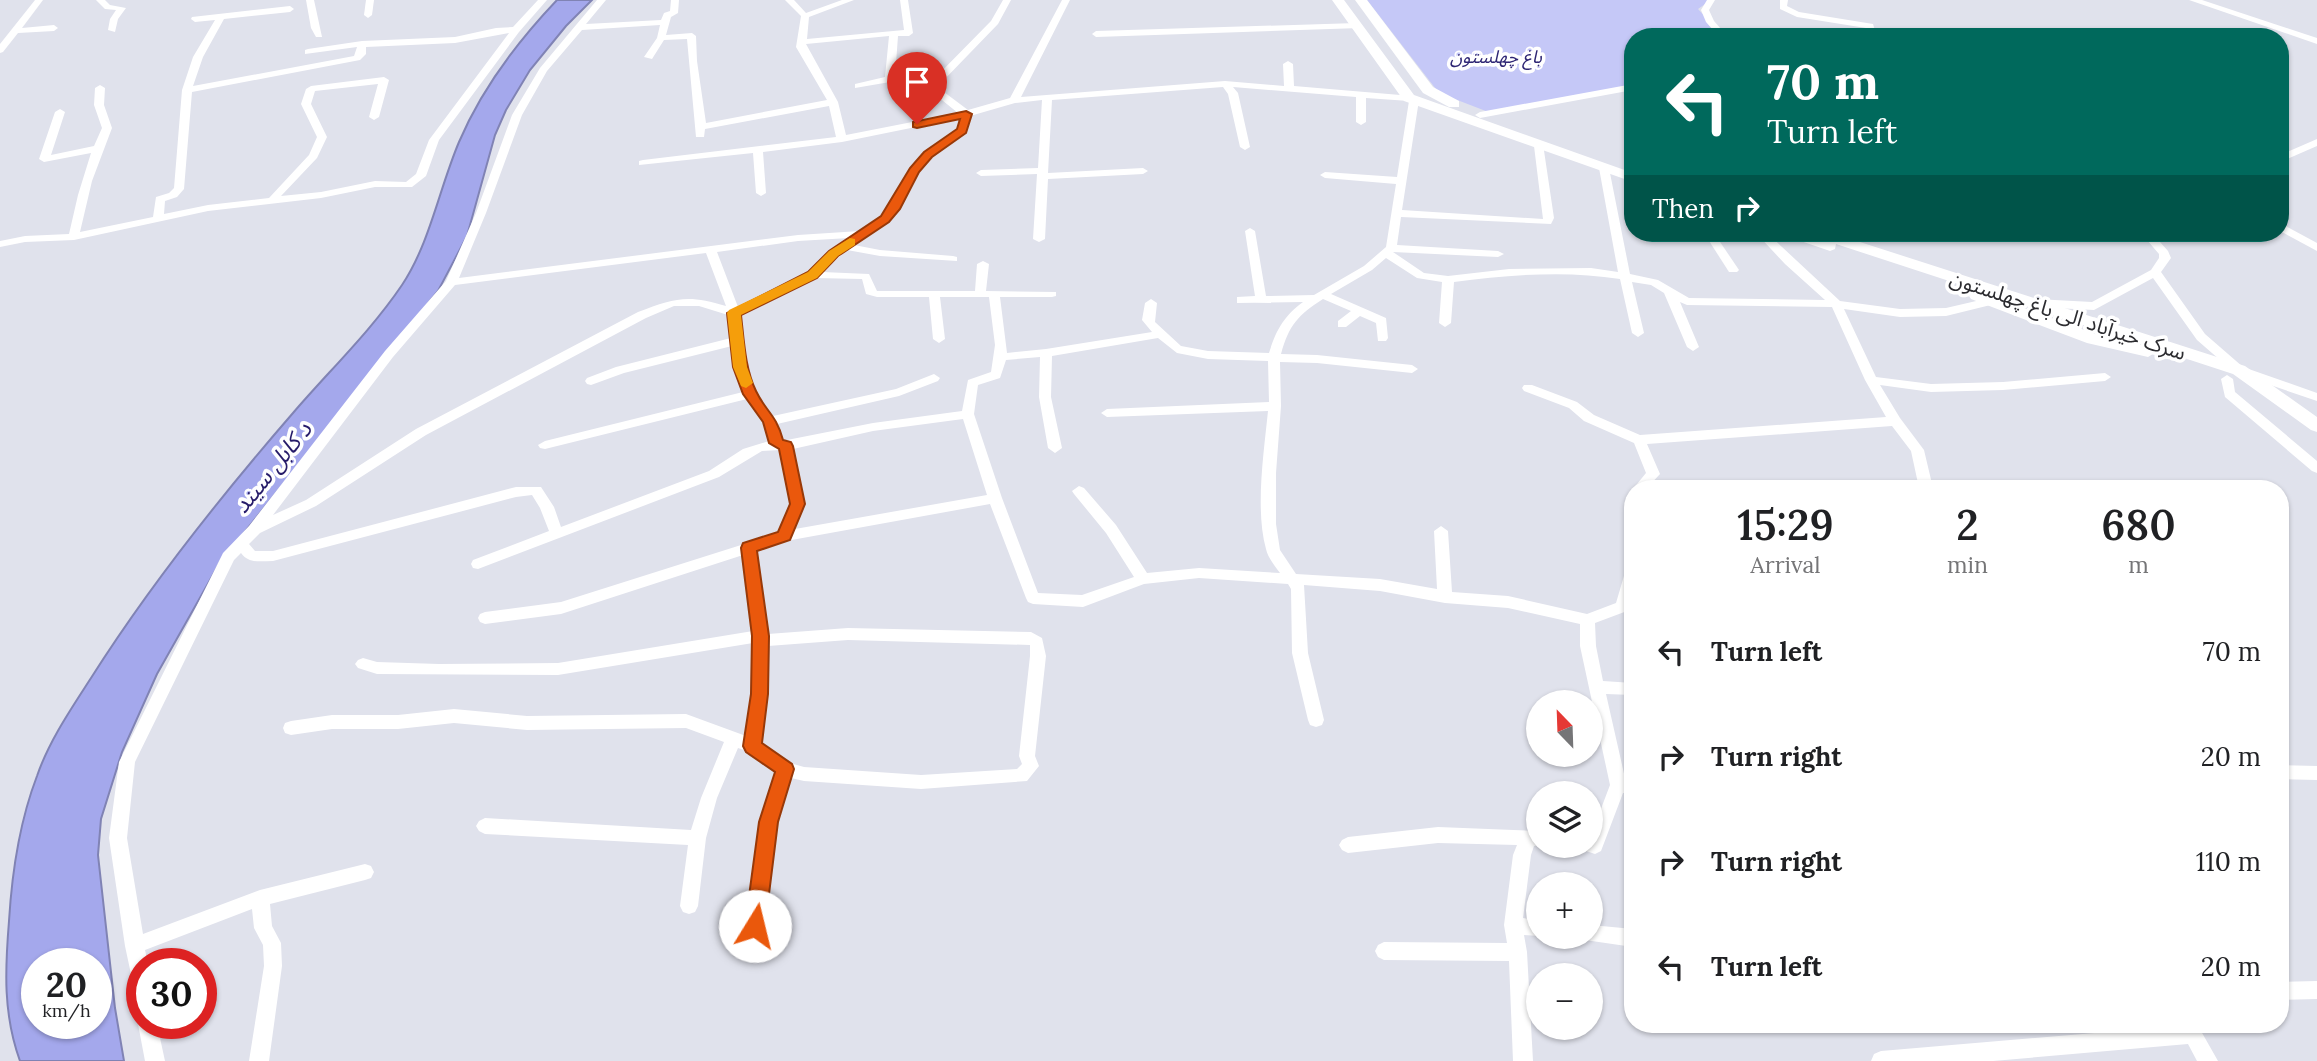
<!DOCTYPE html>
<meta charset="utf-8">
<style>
body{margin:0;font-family:Lora,"Noto Sans Arabic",serif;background:#f6f6f6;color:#202124;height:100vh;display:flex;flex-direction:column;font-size:26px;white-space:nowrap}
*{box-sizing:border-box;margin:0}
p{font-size:23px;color:#757577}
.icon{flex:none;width:38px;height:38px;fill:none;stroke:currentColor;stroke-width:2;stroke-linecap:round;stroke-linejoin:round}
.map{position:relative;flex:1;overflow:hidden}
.drawer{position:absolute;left:1624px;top:480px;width:665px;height:553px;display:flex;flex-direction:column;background:#fff;border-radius:28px;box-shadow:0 2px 5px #0004}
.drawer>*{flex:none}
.hud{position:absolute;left:1624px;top:28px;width:665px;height:214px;border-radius:28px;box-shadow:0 2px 5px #0004;background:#00695c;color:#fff;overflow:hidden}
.needle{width:46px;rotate:337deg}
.tools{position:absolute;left:1526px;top:690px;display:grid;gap:14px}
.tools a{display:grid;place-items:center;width:77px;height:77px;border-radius:50%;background:#fff;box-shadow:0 2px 5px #0004;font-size:35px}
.speed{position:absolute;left:21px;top:948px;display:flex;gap:14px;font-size:35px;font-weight:700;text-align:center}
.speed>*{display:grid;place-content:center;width:91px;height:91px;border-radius:50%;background:#fff;box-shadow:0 2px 5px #0004;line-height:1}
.speed small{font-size:18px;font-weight:400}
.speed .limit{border:10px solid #d22;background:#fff;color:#111}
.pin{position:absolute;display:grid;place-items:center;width:60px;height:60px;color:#fff;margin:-72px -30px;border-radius:50% 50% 50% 0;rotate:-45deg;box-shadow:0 0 7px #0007}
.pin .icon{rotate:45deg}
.me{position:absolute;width:77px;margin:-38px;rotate:9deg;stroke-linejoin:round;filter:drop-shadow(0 0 5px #0008)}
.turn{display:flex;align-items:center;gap:24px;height:147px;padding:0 28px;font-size:32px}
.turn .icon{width:91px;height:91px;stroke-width:2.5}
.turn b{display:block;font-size:49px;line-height:60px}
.then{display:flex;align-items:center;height:66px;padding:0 28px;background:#0003;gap:14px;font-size:26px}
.eta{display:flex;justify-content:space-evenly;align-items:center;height:119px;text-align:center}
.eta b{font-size:42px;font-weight:600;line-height:49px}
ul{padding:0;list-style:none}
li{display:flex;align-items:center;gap:21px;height:105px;padding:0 28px}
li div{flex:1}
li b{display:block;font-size:26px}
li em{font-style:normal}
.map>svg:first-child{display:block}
</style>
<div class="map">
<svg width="2317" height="1061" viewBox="0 0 2317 1061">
<rect width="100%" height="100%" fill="#e0e2ec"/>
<!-- green -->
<polygon fill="#c5c8f7" points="1367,0 1711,0 1698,9 1724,37 1633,37 1633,88 1491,113 1439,93"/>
<!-- water -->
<path fill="#a4a8ec" stroke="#8083b4" stroke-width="2" fill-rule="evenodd" d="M557,0H592L566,26L530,70L506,110L495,135L467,236L438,291L219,564L157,674L122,752L101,819L98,855L115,1008L124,1061H20C3,1014 5,970 9,921C12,871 19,823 37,776C49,741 71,709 91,678C150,585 221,496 293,413C329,371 371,331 402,285C430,243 439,189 459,142C482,88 517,42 557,0ZM37,964H96V1024H37Z"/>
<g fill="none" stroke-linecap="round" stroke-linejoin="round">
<!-- minor -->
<g fill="#fff" fill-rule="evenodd">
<polygon points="35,0 43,0 22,28 54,25 58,28 54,31 18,33 3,52 0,53 0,44"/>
<polygon points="96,0 105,0 110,5 126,8 118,19 115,32 108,30 110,19 116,10 105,9"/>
<polygon points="306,0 314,0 322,37 316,37 311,28"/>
<polygon points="366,0 374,0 372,15 368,18 364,15"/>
<path d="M538,0H547L519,32L439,140L426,176L412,187H375L321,198L208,211L74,240L25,242L0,247V241L25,236L69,234L78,195L91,153L44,162L39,159L55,112L60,109L65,112L51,155L94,146L102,128L94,105L95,88L100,85L105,88L104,105L112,128L92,181L80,232L153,217L156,197L169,193L174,188L182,90L193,57L215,20L195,22L191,19L192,17L290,6L294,9L290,12L224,19L203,57L193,86L354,56L357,47L305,54V50L308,49L362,41L455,37L496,28L513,27ZM509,33L429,140L416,174L406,182L375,181L321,192L281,196L317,158L327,137L311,104L315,91L378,84L369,117L374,120L379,117L389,80L384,77L311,86L306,89L301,104L317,137L309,155L269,198L208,205L164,214L165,201L177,197L184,189L192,92L360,60L366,54V47L455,43Z"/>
<path d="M597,0H606L586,24L661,20L664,13L670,11L671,0H679L678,13L671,17L666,35L692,33L696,36L697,61L706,123L827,100L796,47L801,16L785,0H794L806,13L842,0H854L809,17L807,39L904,30L900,0H908L913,33L909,36H898L895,77L932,81L991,21L1003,0H1011L998,24L939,85L940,89L968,110L1010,98L1062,0H1070L1021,97L1225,81L1284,86L1283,64L1288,61L1293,64L1294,86L1412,96L1419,100L1402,210L1543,219L1534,146L1543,144L1554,218L1551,224L1401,217L1397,245L1498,251L1504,254L1498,257L1393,252L1424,273L1448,276L1509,269L1591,268L1618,272L1599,168L1604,165L1609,168L1630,274L1658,280L1689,298L1825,300L1785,264L1756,233H1767L1840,301L1900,309L1946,308L2015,292L2021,296L2019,298L1946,316L1900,317L1844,309L1876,377L1931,384L2003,382L2105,373L2111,377L2105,381L2003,390L1931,392L1880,385L1900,418L1924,450L1933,488H1919L1911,451L1892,426L1647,444L1660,474L1647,488L1633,489L1646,473L1634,443L1584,421L1569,408L1524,391L1522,388L1524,385H1532L1577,402L1594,415L1640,435L1886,417L1865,380L1832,307L1687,305L1680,302L1699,347L1693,351L1687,347L1664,293L1651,285L1632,282L1644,333L1638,337L1632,333L1620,279C1565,270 1509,275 1454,282L1451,323L1445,327L1439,323L1442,282L1417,278L1386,258L1372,270L1331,294L1386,318L1388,338L1386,341H1378L1376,323L1360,316L1346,327H1338V321L1351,311L1323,299C1298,315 1289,325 1281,354L1317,355L1412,365L1418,369L1412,373L1317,363L1280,362L1281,406L1276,473V524L1280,550L1296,574L1380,579L1437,589L1434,531L1441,526L1448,531L1452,592L1508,596L1587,614L1616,603L1626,569L1628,565L1633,564V595L1627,611L1595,623L1596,646L1603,681L1633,683V695L1606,694L1625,778L1633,779V793H1623L1601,851L1595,854L1583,850L1581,845H1591V835L1610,785L1580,646V624L1508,608L1445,603L1380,591L1304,585L1308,653L1324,720L1322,725L1316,727L1310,725L1308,720L1292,653L1291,589L1288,584L1199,578L1144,584L1083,607L1033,604L1028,602L1026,598L990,504L786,541L756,550L768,634L848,628L1031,632L1042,638L1046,656L1035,756L1039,766L1027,781L921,789L804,781L791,778L777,823L760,950L757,956L751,959L745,956L742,950L761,823L776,772L747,751L738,748L717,798L706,838L698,906L695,912L689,914L683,912L680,906L688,845L485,834L479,831L476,826L479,821L485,818L691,830L701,798L724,742L686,728L527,730L454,723L398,729H332L291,735L285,733L283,728L285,723L291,721L332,715H398L454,709L527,716L686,714L746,736L751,694L753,643L558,675L377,674L358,668L355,664L358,660L363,658L377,662L439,664L558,663L753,631L743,555L561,614L485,624L480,622L478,618L480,614L485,612L561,602L779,533L790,504L780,450L762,451L719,477L478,569L473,568L471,564L473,560L549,531L540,508L532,495L516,497L273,561C260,561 249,564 241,553L234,560L135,762L127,838L143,934L260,890L365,864L371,866L374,872L371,878L365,880L270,904L272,926L281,943L282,966L269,1061H249L264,966L263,945L254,928L252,909L145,950L148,964H142V996L135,993L125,946L109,838L119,762L223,553L249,526L385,351L446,281L476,213L512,115L540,68ZM660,25L657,38L644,57L652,59L664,40L687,39L696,137H704L705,129L829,106L836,137L643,160L639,161V165L753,153L756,193L761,196L766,193L763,152L842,142L960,118L957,130L924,152L909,170L889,208L881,217L860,231L798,235L459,278L486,213L522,115L547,71L582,30ZM889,36L885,77L855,84V88L890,82L930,86L932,92L958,113L846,135L838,102L806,44ZM1223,87L1228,94L1240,147L1245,150L1250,147L1238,93L1233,87L1356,97V122L1361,125L1366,122V98L1409,101L1397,177L1325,172L1320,175L1325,178L1396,184L1386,247L1364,266L1314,295L1266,296L1255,231L1250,228L1245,231L1255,296L1237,297V303L1303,302C1284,316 1276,330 1269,353L1208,351L1181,346L1155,322L1157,303L1151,299L1145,303L1142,320L1152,332L1046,349L1007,353L1000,297H1052L1056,296V292L986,291L989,264L983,261L977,264L975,291H877L869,274L822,272L847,250L880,256L957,261V257L953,256L880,250L854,245L889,221L899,209L919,171L932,156L966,133L970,116L1015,103L1042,100L1038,168L981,170L976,173L981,176L1037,174L1033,239L1039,242L1045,239L1048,179L1143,174L1148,171L1143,168L1048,173L1052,100ZM849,238L829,252L809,273L738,307L717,252L798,241ZM706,253L726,306C688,294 674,298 638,312L416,429L306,500L273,515L393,357L455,285ZM815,278L862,279L866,294L877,297H929L933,339L939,343L945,339L940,297H989L995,345L991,372L968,380L962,411L873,423L782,441L777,424L899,396L938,381L940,378L934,374L896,389L773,416L756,393L746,367L740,315ZM674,306H699L728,315L731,338L616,367L587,378L585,381L587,384L591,385L624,373L732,346L734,367L743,392L545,441L538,445L540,448L545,449L747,399L764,422L769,441L743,449L709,471L561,527L554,507L541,487H516L273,551H255L249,544L260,533L316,506L426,435L646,318ZM1158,338L1177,353L1208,359L1268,361L1269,402L1107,409L1101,413L1107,417L1268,411C1264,451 1255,510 1266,549C1268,558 1275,566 1280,573L1199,568L1147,573L1116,525L1084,488L1079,486L1072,491L1074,494L1106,533L1134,577L1082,595L1038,593L1002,498L974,414L978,385L1000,378L1006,360L1040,357L1039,397L1048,448L1055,453L1062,448L1051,397L1052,356ZM963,419L987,495L795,529L804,504L793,449L873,431ZM848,640L1030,645V656L1019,756L1022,764L1017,769L921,775L804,767L790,763L761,743L767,694L768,646Z"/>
<polygon points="1707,0 1715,0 1709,10 1714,21 1728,37 1719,37 1706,22 1701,10"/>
<polygon points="1780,0 1788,0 1787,6 1799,12 1873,24 1877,37 1868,37 1866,28 1797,17 1780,9"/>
<polygon points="2189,0 2202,0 2317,38 2317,44"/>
<polygon points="1357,23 1360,24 1360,28 1096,37 1092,34 1096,31"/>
<polygon points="1633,84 1633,90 1480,118 1475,115 1480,112"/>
<polygon points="2317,139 2317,146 2280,162 2280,155"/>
<polygon points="2280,223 2317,243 2317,251 2280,231"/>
<polygon points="1704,233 1714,233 1739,270 1737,272 1729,272"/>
<polygon points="2141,233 2152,233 2168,251 2171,258 2161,272 2205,334 2243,367 2317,393 2317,401 2235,373 2197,340 2153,278 2094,310 2036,307 2030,303 2036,299 2092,302 2151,270 2159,258 2159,254"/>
<polygon points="2227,375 2233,379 2235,392 2317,461 2317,473 2312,471 2225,397 2221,379"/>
<polygon points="2280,765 2317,766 2317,780 2280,779"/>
<polygon points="1438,827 1538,831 1538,845 1542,845 1534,846 1531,855 1523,918 1538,920 1539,936 1524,935 1527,952 1533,1061 1513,1061 1509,961 1384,960 1378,957 1375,951 1378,945 1384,942 1507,943 1504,925 1513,855 1517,845 1438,843 1348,853 1342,850 1339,845 1342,840 1348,837"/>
<polygon points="1591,925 1633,929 1633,947 1585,940 1583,936 1591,936"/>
<polygon points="2317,981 2317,999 2280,1000 2280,982"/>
<polygon points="142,1017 142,1024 157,1024 165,1061 145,1061 138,1024"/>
<polygon points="2178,1024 2197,1024 2218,1061 2197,1061 2188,1044 1993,1061 1871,1061 1874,1054 1881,1051 2178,1026"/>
</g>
<!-- major -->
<g fill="#fff" fill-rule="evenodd">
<polygon points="1332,0 1344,0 1414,95 1633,173 1633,182 1404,101"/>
<polygon points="1355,0 1367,0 1433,87 1459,101 1459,107 1449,107 1423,93"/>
<polygon points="1784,233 1812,235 1811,233 1832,233 2245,366 2317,417 2317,432 2311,430 2233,374 1836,244 1835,249 1830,251 1786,236"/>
<polygon points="1977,291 2098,335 2154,348 2156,352 2148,357 2087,343 1971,299 1969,296"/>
</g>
</g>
<!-- route -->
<path fill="#ea580c" stroke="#983908" stroke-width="2" d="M966,111L972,114L966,133L932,157L919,172L900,209L889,222L838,256L817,278L741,315C744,341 745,368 756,391C766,412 776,414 783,440L791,442L793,446L805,504L790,540L757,551L769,636L768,694L762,743L792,764L794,769L778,822L765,926L762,933L755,935L748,933L745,926L759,822L775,772L746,752L743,746L751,694L752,636L741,548L743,543L778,532L790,504L779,449L769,443L763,422L743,394L733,367L727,313L808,272L829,251L881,216L910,168L924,152L957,129L960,119L917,128L913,127V122Z"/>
<!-- slow -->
<polygon fill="#f59e0b" points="850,238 855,239 855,245 838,256 817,278 741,315 747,367 753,383 746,388 741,386 733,367 727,313 729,310 808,272 829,251"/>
<g text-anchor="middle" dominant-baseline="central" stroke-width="7" stroke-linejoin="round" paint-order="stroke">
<!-- far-park labels -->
<g font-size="18" font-style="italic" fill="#2e2674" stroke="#fff">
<text x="1496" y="56">باغ چهلستون</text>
</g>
<!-- street labels -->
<g font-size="21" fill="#2c2c30" stroke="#fff">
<text transform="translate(2068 315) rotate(18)">سرک خیرآباد الی باغ چهلستون</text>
</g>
<!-- water labels -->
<g font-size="23" font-style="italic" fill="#261b69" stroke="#fff">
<text transform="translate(272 467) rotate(-51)">د کابل سيند</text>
</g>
</g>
</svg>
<div class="tools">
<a><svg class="needle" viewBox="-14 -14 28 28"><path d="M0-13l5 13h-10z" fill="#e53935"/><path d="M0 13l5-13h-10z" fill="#757577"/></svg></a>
<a><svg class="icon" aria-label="layers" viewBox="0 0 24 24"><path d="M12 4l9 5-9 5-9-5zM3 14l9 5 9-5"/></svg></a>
<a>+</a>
<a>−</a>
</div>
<div class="speed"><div>20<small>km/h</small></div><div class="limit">30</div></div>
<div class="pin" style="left:917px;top:124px;background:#d93025"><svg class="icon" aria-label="arrive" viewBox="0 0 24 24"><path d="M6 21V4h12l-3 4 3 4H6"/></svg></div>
<svg class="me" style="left:755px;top:926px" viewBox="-20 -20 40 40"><circle r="19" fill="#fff"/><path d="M0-13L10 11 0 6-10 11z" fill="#ea580c"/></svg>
<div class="hud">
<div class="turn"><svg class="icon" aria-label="left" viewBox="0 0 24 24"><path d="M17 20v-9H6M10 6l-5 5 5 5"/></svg><div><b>70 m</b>Turn left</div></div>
<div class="then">Then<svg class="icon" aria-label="right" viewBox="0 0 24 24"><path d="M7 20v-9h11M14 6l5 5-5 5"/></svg></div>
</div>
<section class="drawer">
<div class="eta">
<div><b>15:29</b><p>Arrival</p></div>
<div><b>2</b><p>min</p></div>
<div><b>680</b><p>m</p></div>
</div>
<ul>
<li><svg class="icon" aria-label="left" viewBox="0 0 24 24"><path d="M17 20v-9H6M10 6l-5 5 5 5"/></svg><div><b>Turn left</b></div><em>70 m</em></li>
<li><svg class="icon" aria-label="right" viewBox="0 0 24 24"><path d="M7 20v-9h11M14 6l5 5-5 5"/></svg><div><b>Turn right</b></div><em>20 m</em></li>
<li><svg class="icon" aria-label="right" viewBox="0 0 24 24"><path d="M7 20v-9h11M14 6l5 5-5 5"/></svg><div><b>Turn right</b></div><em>110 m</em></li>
<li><svg class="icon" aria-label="left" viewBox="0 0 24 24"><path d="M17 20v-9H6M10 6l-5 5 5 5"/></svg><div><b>Turn left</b></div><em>20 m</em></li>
</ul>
</section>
</div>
